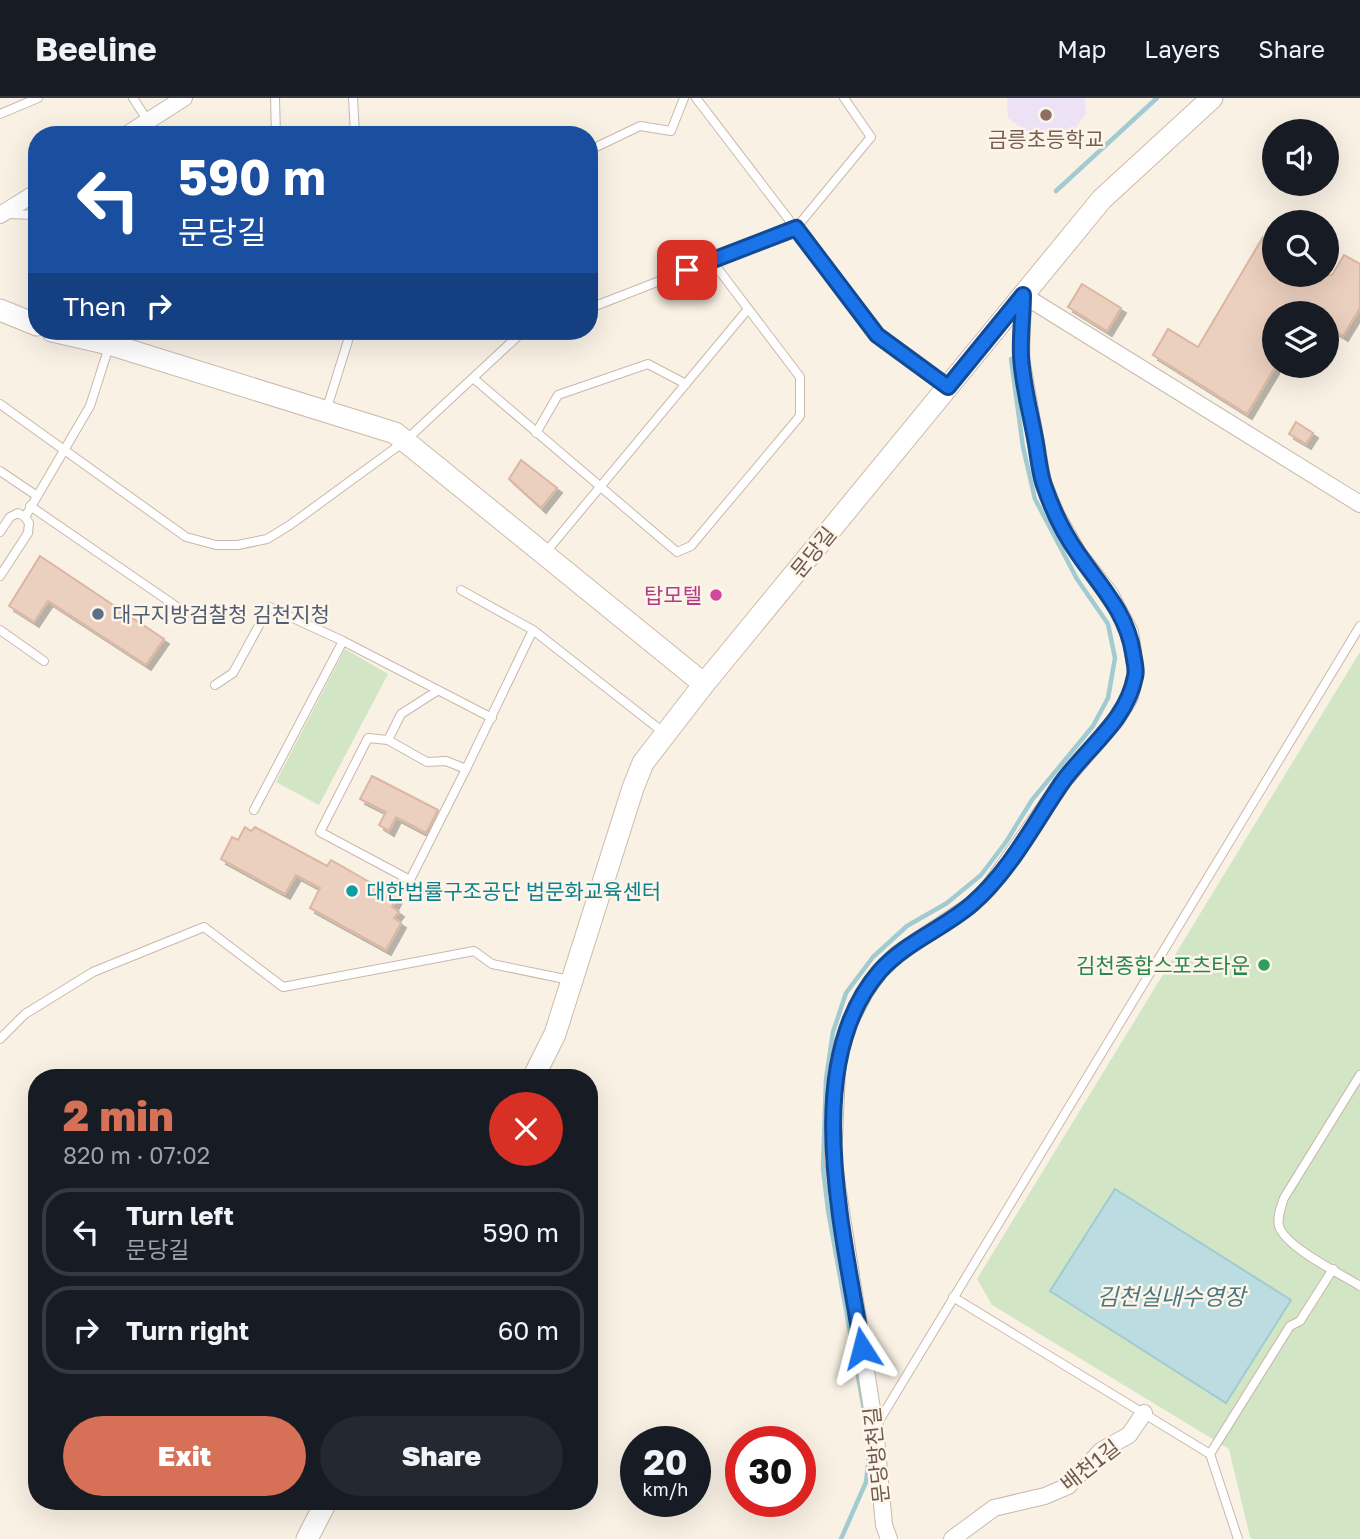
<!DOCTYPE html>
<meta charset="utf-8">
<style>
body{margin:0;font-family:"Golos Text","Noto Sans KR",sans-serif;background:#242831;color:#f1f3f6;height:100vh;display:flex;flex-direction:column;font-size:26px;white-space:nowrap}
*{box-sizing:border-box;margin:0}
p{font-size:23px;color:#9ea1a6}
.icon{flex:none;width:38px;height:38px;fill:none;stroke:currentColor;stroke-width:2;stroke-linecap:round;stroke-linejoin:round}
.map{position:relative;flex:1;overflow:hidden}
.drawer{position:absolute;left:28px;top:971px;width:570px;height:441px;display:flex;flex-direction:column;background:#171b24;border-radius:28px;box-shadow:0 7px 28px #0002}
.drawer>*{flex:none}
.guide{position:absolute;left:28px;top:28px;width:570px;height:214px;border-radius:28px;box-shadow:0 7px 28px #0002;background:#1a4fa0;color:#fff;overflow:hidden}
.tools{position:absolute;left:1262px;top:21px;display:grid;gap:14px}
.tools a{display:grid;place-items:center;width:77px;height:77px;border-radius:50%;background:#171b24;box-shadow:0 7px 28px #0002;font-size:35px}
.speed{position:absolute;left:620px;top:1328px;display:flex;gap:14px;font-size:35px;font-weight:700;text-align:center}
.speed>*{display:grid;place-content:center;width:91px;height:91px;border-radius:50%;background:#171b24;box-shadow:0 7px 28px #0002;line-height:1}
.speed small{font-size:18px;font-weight:400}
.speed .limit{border:10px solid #d22;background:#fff;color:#111}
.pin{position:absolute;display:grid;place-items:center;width:60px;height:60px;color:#fff;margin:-30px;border-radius:14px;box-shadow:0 4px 10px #0006}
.me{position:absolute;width:77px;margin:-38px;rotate:351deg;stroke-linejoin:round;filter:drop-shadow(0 0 5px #0008)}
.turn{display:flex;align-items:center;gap:24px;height:147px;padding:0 35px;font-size:32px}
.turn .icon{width:91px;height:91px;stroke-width:2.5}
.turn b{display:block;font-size:49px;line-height:60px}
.then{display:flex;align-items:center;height:66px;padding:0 35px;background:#0003;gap:14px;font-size:26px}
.round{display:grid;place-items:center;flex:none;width:74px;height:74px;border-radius:37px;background:#242831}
.overview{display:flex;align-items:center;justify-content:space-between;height:119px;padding:0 35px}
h1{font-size:42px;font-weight:800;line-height:52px;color:#d67056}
.primary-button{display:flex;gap:14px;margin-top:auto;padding:14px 35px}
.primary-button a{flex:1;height:80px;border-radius:42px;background:#d67056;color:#fff;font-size:28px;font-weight:800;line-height:80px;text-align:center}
.primary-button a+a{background:#242831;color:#f1f3f6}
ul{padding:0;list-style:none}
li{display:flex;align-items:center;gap:21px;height:88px;margin:0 14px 10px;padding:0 21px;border:4px solid #363941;border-radius:28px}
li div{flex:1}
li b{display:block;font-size:26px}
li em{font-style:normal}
header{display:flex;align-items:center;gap:42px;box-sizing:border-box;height:98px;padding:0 35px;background:#171b24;border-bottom:2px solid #363941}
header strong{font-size:33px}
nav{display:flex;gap:38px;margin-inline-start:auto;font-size:24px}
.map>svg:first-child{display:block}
</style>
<header>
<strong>Beeline</strong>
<nav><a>Map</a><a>Layers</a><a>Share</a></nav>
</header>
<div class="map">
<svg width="1360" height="1441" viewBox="0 0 1360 1441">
<defs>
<filter id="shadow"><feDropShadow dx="5" dy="5" stdDeviation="0" flood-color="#0004"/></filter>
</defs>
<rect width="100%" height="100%" fill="#f9f1e4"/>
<!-- education -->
<polygon fill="#ede1f5" points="1007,0 1085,0 1086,15 1072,35 1026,33 1008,20"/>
<!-- green -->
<g fill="#d2e5c4">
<polygon points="345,551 388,576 319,707 276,684"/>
<polygon points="1360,554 1360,1441 1252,1441 1250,1439 1229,1351 992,1207 977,1181"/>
</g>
<!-- water -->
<polygon fill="#bbdce0" stroke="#a2cbd1" stroke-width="2" points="1115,1091 1291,1202 1226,1305 1050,1193"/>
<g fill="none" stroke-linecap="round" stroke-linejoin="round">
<!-- stream -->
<g stroke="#a2cbd1" stroke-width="4.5">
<polyline points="1056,93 1157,0"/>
<polyline points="865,1317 828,1112 823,1070 826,981 833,934 846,895 873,859 907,828 947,805 981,777 1006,744 1032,702 1093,628 1108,600 1115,560 1108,526 1077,481 1035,401 1023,349 1011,261"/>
<polyline points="841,1441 866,1384 870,1350"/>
</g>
</g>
<!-- building -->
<g fill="#ecd0bf" stroke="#dcb6a1" stroke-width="2" filter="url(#shadow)">
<polygon points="1263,139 1274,146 1274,177 1332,177 1344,157 1360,166 1360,210 1343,238 1326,228 1326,215 1274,215 1274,271 1247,316 1153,257 1168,231 1198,249"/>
<polygon points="1082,186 1121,210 1107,233 1068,209"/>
<polygon points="1296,324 1313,335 1306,346 1289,336"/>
<polygon points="521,362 557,390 541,410 509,381"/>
<polygon points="40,458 164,541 146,567 48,503 34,524 9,508"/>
<polygon points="372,678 438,712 426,735 396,719 389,733 379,727 386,714 360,701"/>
<polygon points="245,729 251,733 255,729 327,768 331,762 397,800 392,809 399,814 394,820 401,825 386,852 310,810 320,790 296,777 285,796 221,761 232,739 238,742"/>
</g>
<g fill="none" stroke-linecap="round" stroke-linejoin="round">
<defs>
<g id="lane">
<polyline points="133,0 148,23"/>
<polyline points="275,0 276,37"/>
<polyline points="353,0 355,37"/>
<polyline points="696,0 877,237 946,287"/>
<polyline points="0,16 38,0"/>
<polyline points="590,52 640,28 671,33 684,0"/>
<polyline points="8,116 37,117"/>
<polyline points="590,210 796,130 871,39 844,0"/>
<polyline points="341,233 350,235 393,233"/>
<polyline points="473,280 677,454 691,448 800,318 800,279 712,163"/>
<polyline points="0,306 186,439 216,447 238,447 267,441 290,427 405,343 519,237 530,233"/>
<polyline points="326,313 351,233"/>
<polyline points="536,335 558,297 648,266 686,286"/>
<polyline points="0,373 37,398"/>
<polyline points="30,408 186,515"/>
<polyline points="25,419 90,308 114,233"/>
<polyline points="0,434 10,419 18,415 25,419"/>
<polyline points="546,454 748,211"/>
<polyline points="0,478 28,435 29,425 25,419"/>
<polyline points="461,492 533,532 663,634"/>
<polyline points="0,532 44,563"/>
<polyline points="215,587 233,575 269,509 343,543 492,620"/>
<polyline points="437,593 401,616 388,642 427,664 446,663 466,671 533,532"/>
<polyline points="388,642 368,640 320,734 410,782 466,671"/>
<polyline points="254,712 343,543"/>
<polyline points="0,941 25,916 93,874 204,829 283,889 474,853 492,866 570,882"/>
<path d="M1360,977L1284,1100C1281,1109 1277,1118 1279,1128C1285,1149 1341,1176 1360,1188"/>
<polyline points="953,1199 1210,1356 1238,1441"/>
<polyline points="876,1328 1360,528"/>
<polyline points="1210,1356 1290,1228 1300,1223 1333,1171"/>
</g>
<g id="street">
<polyline points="126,37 184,0"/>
<polyline points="0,117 37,94"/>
<polyline points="889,1441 884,1427 875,1330 833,1062 837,972 841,951 850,923 865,894 879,874 897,856 971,807 988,791 1065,681 1116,622 1130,599 1136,573 1130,534 1110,496 1078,455 1057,418 1043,385 1021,260 1023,197 1360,406"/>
<polyline points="952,1441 994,1410 1045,1398 1068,1388 1102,1352 1129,1337 1144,1315"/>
</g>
<g id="secondary">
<polyline points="0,212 37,227"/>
<polyline points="52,233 109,246 395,335 704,586"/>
<polyline points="533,980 555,936 633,690 643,665 704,586 1102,101 1212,0"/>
<polyline points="307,1441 326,1404"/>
</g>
</defs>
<!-- lane casing -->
<use href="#lane" stroke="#c9b8ac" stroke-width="10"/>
<!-- street casing -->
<use href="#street" stroke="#c9b8ac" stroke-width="18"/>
<!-- secondary casing -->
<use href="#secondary" stroke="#cebaac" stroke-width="23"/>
<!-- lane -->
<use href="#lane" stroke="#fff" stroke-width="8"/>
<!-- street -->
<use href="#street" stroke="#fff" stroke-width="16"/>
<!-- secondary -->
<use href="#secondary" stroke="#fff" stroke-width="21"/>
</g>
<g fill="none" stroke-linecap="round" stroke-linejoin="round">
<defs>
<path id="route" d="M687,172L796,130L877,237L948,289L1023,197C1023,217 1020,238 1021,257C1022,284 1030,313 1035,340C1038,355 1039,373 1044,387C1052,411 1064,436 1079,457C1101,489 1127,515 1133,555C1134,563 1137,571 1135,579C1126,624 1087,649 1061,686C1034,726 1009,774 972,806C943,831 906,844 880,873C798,967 845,1139 862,1250"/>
</defs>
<!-- route casing -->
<use href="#route" stroke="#114b97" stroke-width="18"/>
<!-- route -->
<use href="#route" stroke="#1a73e8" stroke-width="12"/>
</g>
<!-- markers -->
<circle fill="#8d6e63" stroke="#fdf5e9" stroke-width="2.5" cx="1046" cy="17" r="7"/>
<circle fill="#d1479c" stroke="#fdf5e9" stroke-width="2.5" cx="716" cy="497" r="7"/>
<circle fill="#5c6f8a" stroke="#fdf5e9" stroke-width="2.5" cx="98" cy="516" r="7"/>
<circle fill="#0f9aa8" stroke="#fdf5e9" stroke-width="2.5" cx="352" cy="793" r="7"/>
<circle fill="#2e9e5b" stroke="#fdf5e9" stroke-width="2.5" cx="1264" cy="867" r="7"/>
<g text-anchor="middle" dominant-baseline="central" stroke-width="5" stroke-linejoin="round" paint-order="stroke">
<!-- education labels -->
<g font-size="21" fill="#785e54" stroke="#fdf5e9">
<text x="1046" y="41">금릉초등학교</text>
</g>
<!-- street labels -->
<g font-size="21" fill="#6f584d" stroke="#fdf5e9">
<text transform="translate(813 454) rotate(-51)">문당길</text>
<text transform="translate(876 1357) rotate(-96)">문당방천길</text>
<text transform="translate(1090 1367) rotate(-38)">배천1길</text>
</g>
<!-- hotel labels -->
<g font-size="21" fill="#b23c85" stroke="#fdf5e9" text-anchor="end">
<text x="702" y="497">탑모텔</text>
</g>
<!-- service labels -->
<g font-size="21" fill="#4e5e75" stroke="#fdf5e9" text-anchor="start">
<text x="112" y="516">대구지방검찰청 김천지청</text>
</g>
<!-- culture labels -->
<g font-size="21" fill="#0d838f" stroke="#fdf5e9" text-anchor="start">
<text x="366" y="793">대한법률구조공단 법문화교육센터</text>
</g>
<!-- leisure labels -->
<g font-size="21" fill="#27864d" stroke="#fdf5e9" text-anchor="end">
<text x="1250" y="867">김천종합스포츠타운</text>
</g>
<!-- water labels -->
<g font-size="23" font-style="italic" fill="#497880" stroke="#fdf5e9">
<text x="1171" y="1198">김천실내수영장</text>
</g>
</g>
</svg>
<div class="tools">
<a><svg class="icon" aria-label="sound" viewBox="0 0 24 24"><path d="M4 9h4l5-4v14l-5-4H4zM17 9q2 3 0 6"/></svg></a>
<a><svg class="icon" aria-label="search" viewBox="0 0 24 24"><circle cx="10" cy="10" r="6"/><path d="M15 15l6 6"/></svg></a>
<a><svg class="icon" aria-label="layers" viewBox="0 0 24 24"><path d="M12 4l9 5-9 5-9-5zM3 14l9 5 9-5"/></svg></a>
</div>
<div class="speed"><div>20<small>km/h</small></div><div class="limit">30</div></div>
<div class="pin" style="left:687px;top:172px;background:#d93025"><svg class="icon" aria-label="arrive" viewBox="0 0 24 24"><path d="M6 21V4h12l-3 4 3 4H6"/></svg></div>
<svg class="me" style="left:862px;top:1250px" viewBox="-20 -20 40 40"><path d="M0-17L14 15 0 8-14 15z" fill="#1a73e8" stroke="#fff" stroke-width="4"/></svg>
<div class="guide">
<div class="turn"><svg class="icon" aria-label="left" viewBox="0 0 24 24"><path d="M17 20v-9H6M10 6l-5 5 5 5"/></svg><div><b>590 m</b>문당길</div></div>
<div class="then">Then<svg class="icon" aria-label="right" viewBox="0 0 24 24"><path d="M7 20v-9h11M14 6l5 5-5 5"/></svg></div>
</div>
<section class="drawer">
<div class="overview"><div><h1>2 min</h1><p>820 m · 07:02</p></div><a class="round" style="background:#d93025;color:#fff"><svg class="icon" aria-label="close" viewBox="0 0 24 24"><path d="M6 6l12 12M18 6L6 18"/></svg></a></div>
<ul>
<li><svg class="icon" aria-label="left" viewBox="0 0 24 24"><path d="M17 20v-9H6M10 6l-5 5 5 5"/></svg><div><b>Turn left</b><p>문당길</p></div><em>590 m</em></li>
<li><svg class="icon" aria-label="right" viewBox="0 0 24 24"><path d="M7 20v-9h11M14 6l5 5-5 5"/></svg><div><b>Turn right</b></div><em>60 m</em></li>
</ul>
<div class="primary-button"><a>Exit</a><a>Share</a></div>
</section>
</div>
